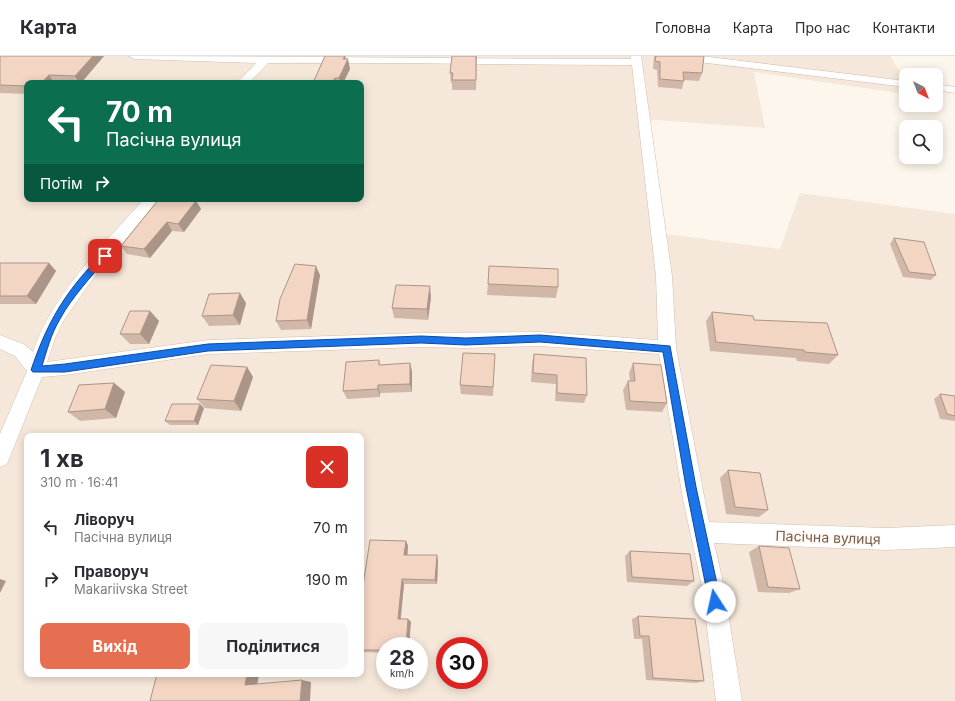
<!DOCTYPE html>
<html lang="uk">
<meta charset="utf-8">
<style>
body{margin:0;font-family:Inter,sans-serif;background:#f7f7f7;color:#2b2b33;height:100vh;display:flex;flex-direction:column;font-size:15px;white-space:nowrap}
*{box-sizing:border-box;margin:0}
p{font-size:13px;color:#7c7c81}
.icon{flex:none;width:22px;height:22px;fill:none;stroke:currentColor;stroke-width:2;stroke-linecap:round;stroke-linejoin:round}
.map{position:relative;flex:1;overflow:hidden}
.details{position:absolute;left:24px;top:377px;width:340px;height:244px;display:flex;flex-direction:column;background:#fff;border-radius:8px;box-shadow:0 2px 10px #0003}
.details>*{flex:none}
.hud{position:absolute;left:24px;top:24px;width:340px;height:122px;border-radius:8px;box-shadow:0 2px 10px #0003;background:#0b6e4f;color:#fff;overflow:hidden}
.needle{width:26px;rotate:138deg}
.fabs{position:absolute;left:899px;top:12px;display:grid;gap:8px}
.fabs a{display:grid;place-items:center;width:44px;height:44px;border-radius:8px;background:#fff;box-shadow:0 2px 10px #0003;font-size:20px}
.speed{position:absolute;left:376px;top:581px;display:flex;gap:8px;font-size:20px;font-weight:700;text-align:center}
.speed>*{display:grid;place-content:center;width:52px;height:52px;border-radius:50%;background:#fff;box-shadow:0 2px 10px #0003;line-height:1}
.speed small{font-size:10px;font-weight:400}
.speed .limit{border:6px solid #d22;background:#fff;color:#111}
.pin{position:absolute;display:grid;place-items:center;width:34px;height:34px;color:#fff;margin:-17px;border-radius:8px;box-shadow:0 2px 6px #0006}
.me{position:absolute;width:44px;margin:-22px;rotate:350deg;stroke-linejoin:round;filter:drop-shadow(0 0 3px #0008)}
.turn{display:flex;align-items:center;gap:14px;height:84px;padding:0 16px;font-size:18px}
.turn .icon{width:52px;height:52px;stroke-width:2.5}
.turn b{display:block;font-size:28px;line-height:34px}
.then{display:flex;align-items:center;height:38px;padding:0 16px;background:#0003;gap:8px;font-size:15px}
.round{display:grid;place-items:center;flex:none;width:42px;height:42px;border-radius:8px;background:#f7f7f7}
.overview{display:flex;align-items:center;justify-content:space-between;height:68px;padding:0 16px}
h1{font-size:24px;font-weight:700;line-height:30px}
.cta{display:flex;gap:8px;margin-top:auto;padding:8px 16px}
.cta a{flex:1;height:46px;border-radius:8px;background:#e76f51;color:#fff;font-size:16px;font-weight:700;line-height:46px;text-align:center}
.cta a+a{background:#f7f7f7;color:#2b2b33}
ul{padding:0;list-style:none}
li{display:flex;align-items:center;gap:12px;height:52px;padding:0 16px}
li div{flex:1}
li b{display:block;font-size:15px}
li em{font-style:normal}
header{display:flex;align-items:center;gap:24px;box-sizing:border-box;height:56px;padding:0 20px;background:#fff;border-bottom:1px solid #e1e1e2}
header strong{font-size:19px}
nav{display:flex;gap:22px;margin-inline-start:auto;font-size:14px}
.map>svg:first-child{display:block}
</style>
<header>
<strong>Карта</strong>
<nav><a>Головна</a><a>Карта</a><a>Про нас</a><a>Контакти</a></nav>
</header>
<div class="map">
<svg width="955" height="645" viewBox="0 0 955 645">
<rect width="100%" height="100%" fill="#fdf6ec"/>
<!-- residential -->
<path fill="#f5e8da" fill-rule="evenodd" d="M0,0H890L906,26V38L754,16L765,72L643,63L659,177L780,193L800,137L955,158V645H0ZM27,27H361V143H27ZM27,380H361V618H27ZM385,590H419V624H385ZM445,590H479V624H445Z"/>
<g fill="none" stroke-linecap="round" stroke-linejoin="round">
<defs>
<g id="minor">
<path d="M129,0C296,0 462,3 631,3V0H641L672,220L676,292L709,466L887,472L955,469V491L887,494L714,487L724,531L742,645H716L702,531L683,443L659,298L540,290L466,292L421,291L208,298L65,319L42,321L7,408L0,411V378L27,315L15,300L0,293V279L23,288L33,296C53,236 103,190 144,143H159L92,224L64,264L56,280L47,306L208,284L421,277L540,276L658,284L656,220L632,9C510,9 389,6 268,7L249,27H237L256,7L134,3Z"/>
<polygon points="669,0 701,0 906,25 906,31 674,3"/>
<polygon points="936,28 955,31 955,37 936,34"/>
</g>
</defs>
<!-- minor casing -->
<use href="#minor" stroke="#d1beb0" stroke-width="1"/>
<!-- minor -->
<use href="#minor" fill="#fff" fill-rule="evenodd"/>
</g>
<!-- wall -->
<g fill="#d1b7a8">
<polygon points="0,0 104,0 81,27 27,27 27,38 0,37"/>
<polygon points="325,0 345,0 350,13 343,27 313,27"/>
<polygon points="477,0 476,34 452,34 452,27 451,27 450,17"/>
<polygon points="654,0 704,0 702,17 699,25 684,24 682,33 658,31 657,14 653,13"/>
<polygon points="159,143 197,143 196,145 201,153 184,176 172,175 150,202 127,198 121,190"/>
<polygon points="894,182 936,219 931,224 903,221 890,188"/>
<polygon points="0,207 49,207 56,215 36,248 0,248"/>
<polygon points="320,219 311,273 281,274 276,265"/>
<polygon points="488,228 558,231 556,242 487,239"/>
<polygon points="431,241 428,264 394,262 392,252"/>
<polygon points="246,247 240,269 209,270 202,260"/>
<polygon points="150,255 159,265 149,288 130,288 120,278"/>
<polygon points="712,256 754,264 838,299 829,308 797,305 796,302 710,295 706,265"/>
<polygon points="495,298 493,340 461,338 460,329"/>
<polygon points="534,298 587,339 584,347 555,345 556,328 531,326 532,307"/>
<polygon points="379,304 380,309 412,315 412,336 380,337 380,341 347,343 343,335"/>
<polygon points="633,307 667,347 662,356 626,354 623,334 628,325 630,325 629,317"/>
<polygon points="247,311 253,321 241,355 205,352 197,343"/>
<polygon points="114,327 125,336 116,362 80,365 68,356"/>
<polygon points="940,338 955,340 955,365 940,363 934,343"/>
<polygon points="204,352 198,369 170,369 165,365"/>
<polygon points="728,414 768,454 759,461 726,458 720,422"/>
<polygon points="406,485 408,490 407,499 437,499 438,505 437,528 404,528 401,563 408,563 411,566 385,590 385,597 361,596 361,542"/>
<polygon points="759,490 800,533 789,537 758,536 749,496"/>
<polygon points="630,495 694,525 687,530 627,526 625,500"/>
<polygon points="638,560 704,625 696,627 646,624 642,583 634,583 632,563"/>
</g>
<!-- shaded-wall -->
<g fill="#aa9588">
<polygon points="93,0 104,0 81,27 79,27 75,20"/>
<polygon points="345,0 346,6 348,3 350,13 343,27 340,27 339,22 343,3"/>
<polygon points="49,19 54,27 41,27"/>
<polygon points="335,22 336,27 332,27"/>
<polygon points="185,143 197,143 190,152"/>
<polygon points="196,145 201,153 184,176 178,168"/>
<polygon points="167,166 172,175 150,202 144,193"/>
<polygon points="49,207 56,215 36,248 27,240"/>
<polygon points="316,210 320,219 311,273 307,264"/>
<polygon points="430,230 431,241 428,264 427,253"/>
<polygon points="240,237 246,247 240,269 233,259"/>
<polygon points="150,255 159,265 149,288 140,278"/>
<polygon points="410,307 412,315 412,336 410,328"/>
<polygon points="247,311 253,321 241,355 234,345"/>
<polygon points="114,327 125,336 116,362 105,353"/>
<polygon points="378,329 380,337 380,341 378,333"/>
<polygon points="200,348 204,352 198,369 194,365"/>
<polygon points="406,485 408,490 407,504 404,499"/>
<polygon points="437,499 438,505 437,528 435,524"/>
<polygon points="0,523 6,525 0,537"/>
<polygon points="402,523 404,528 400,566 398,563"/>
<polygon points="408,563 411,566 409,590 406,590"/>
<polygon points="247,618 259,618 257,630 245,629"/>
<polygon points="302,624 311,626 310,645 300,645"/>
</g>
<!-- building -->
<g fill="#f3d5c3" stroke="#aa9588">
<polygon points="0,0 93,0 75,20 49,19 41,27 27,27 27,30 0,29"/>
<polygon points="325,0 345,0 343,3 348,3 339,22 335,22 332,27 313,27"/>
<polygon points="452,0 476,0 476,24 452,24 453,17 450,17"/>
<polygon points="656,0 704,0 702,17 683,16 684,25 660,23 660,6 655,5"/>
<polygon points="159,143 185,143 196,145 178,168 167,166 144,193 121,190"/>
<polygon points="894,182 924,186 936,219 909,216"/>
<polygon points="0,207 49,207 27,240 0,240"/>
<polygon points="295,208 316,210 307,264 276,265 280,243"/>
<polygon points="489,210 558,213 558,231 488,228"/>
<polygon points="396,229 430,230 427,253 392,252"/>
<polygon points="240,237 233,259 202,260 209,238"/>
<polygon points="130,255 150,255 140,278 120,278"/>
<polygon points="712,256 753,260 754,264 827,267 838,299 805,296 804,294 716,286"/>
<polygon points="463,297 495,298 493,331 460,329"/>
<polygon points="534,298 586,302 587,339 557,337 557,319 533,317"/>
<polygon points="379,304 379,309 410,307 410,328 378,329 378,333 343,335 346,306"/>
<polygon points="633,307 661,309 667,347 630,345 628,325 635,325"/>
<polygon points="211,309 247,311 234,345 197,343"/>
<polygon points="114,327 105,353 68,356 79,329"/>
<polygon points="940,338 955,340 955,360 947,358"/>
<polygon points="172,348 200,348 194,365 165,365"/>
<polygon points="728,414 760,417 768,454 735,451"/>
<polygon points="370,484 406,485 404,499 437,499 435,524 402,523 398,563 408,563 406,590 385,590 385,594 361,594 361,542"/>
<polygon points="759,490 789,492 800,533 768,531"/>
<polygon points="630,495 690,498 694,525 632,521"/>
<polygon points="638,560 695,563 704,625 653,622 649,580 640,580"/>
<polygon points="157,618 247,618 245,629 302,624 300,645 150,645"/>
</g>
<!-- route -->
<path fill="#1a73e8" stroke="#114b97" d="M105,197L109,200L107,202C91,221 72,241 60,263C51,278 47,294 42,310L65,308L208,288L421,280L466,282L540,279L670,290L696,431L721,546L719,550L715,552L711,550L709,546L686,431L663,296L540,286L466,289L421,287L208,295L65,316H33L31,314C45,273 60,244 89,212C94,207 99,199 105,197Z"/>
<g text-anchor="middle" dominant-baseline="central" stroke-width="3" stroke-linejoin="round" paint-order="stroke">
<!-- street labels -->
<g font-size="14" fill="#7a5c4d" stroke="#fffaf3">
<text transform="translate(828 481) rotate(2)">Пасічна вулиця</text>
</g>
</g>
</svg>
<div class="fabs">
<a><svg class="needle" viewBox="-14 -14 28 28"><path d="M0-13l5 13h-10z" fill="#e53935"/><path d="M0 13l5-13h-10z" fill="#7c7c81"/></svg></a>
<a><svg class="icon" aria-label="search" viewBox="0 0 24 24"><circle cx="10" cy="10" r="6"/><path d="M15 15l6 6"/></svg></a>
</div>
<div class="speed"><div>28<small>km/h</small></div><div class="limit">30</div></div>
<div class="pin" style="left:105px;top:200px;background:#d93025"><svg class="icon" aria-label="arrive" viewBox="0 0 24 24"><path d="M6 21V4h12l-3 4 3 4H6"/></svg></div>
<svg class="me" style="left:715px;top:546px" viewBox="-20 -20 40 40"><circle r="19" fill="#fff"/><path d="M0-13L10 11 0 6-10 11z" fill="#1a73e8"/></svg>
<div class="hud">
<div class="turn"><svg class="icon" aria-label="left" viewBox="0 0 24 24"><path d="M17 20v-9H6M10 6l-5 5 5 5"/></svg><div><b>70 m</b>Пасічна вулиця</div></div>
<div class="then">Потім<svg class="icon" aria-label="right" viewBox="0 0 24 24"><path d="M7 20v-9h11M14 6l5 5-5 5"/></svg></div>
</div>
<section class="details">
<div class="overview"><div><h1>1 хв</h1><p>310 m · 16:41</p></div><a class="round" style="background:#d93025;color:#fff"><svg class="icon" aria-label="close" viewBox="0 0 24 24"><path d="M6 6l12 12M18 6L6 18"/></svg></a></div>
<ul>
<li><svg class="icon" aria-label="left" viewBox="0 0 24 24"><path d="M17 20v-9H6M10 6l-5 5 5 5"/></svg><div><b>Ліворуч</b><p>Пасічна вулиця</p></div><em>70 m</em></li>
<li><svg class="icon" aria-label="right" viewBox="0 0 24 24"><path d="M7 20v-9h11M14 6l5 5-5 5"/></svg><div><b>Праворуч</b><p>Makariivska Street</p></div><em>190 m</em></li>
</ul>
<div class="cta"><a>Вихід</a><a>Поділитися</a></div>
</section>
</div>
